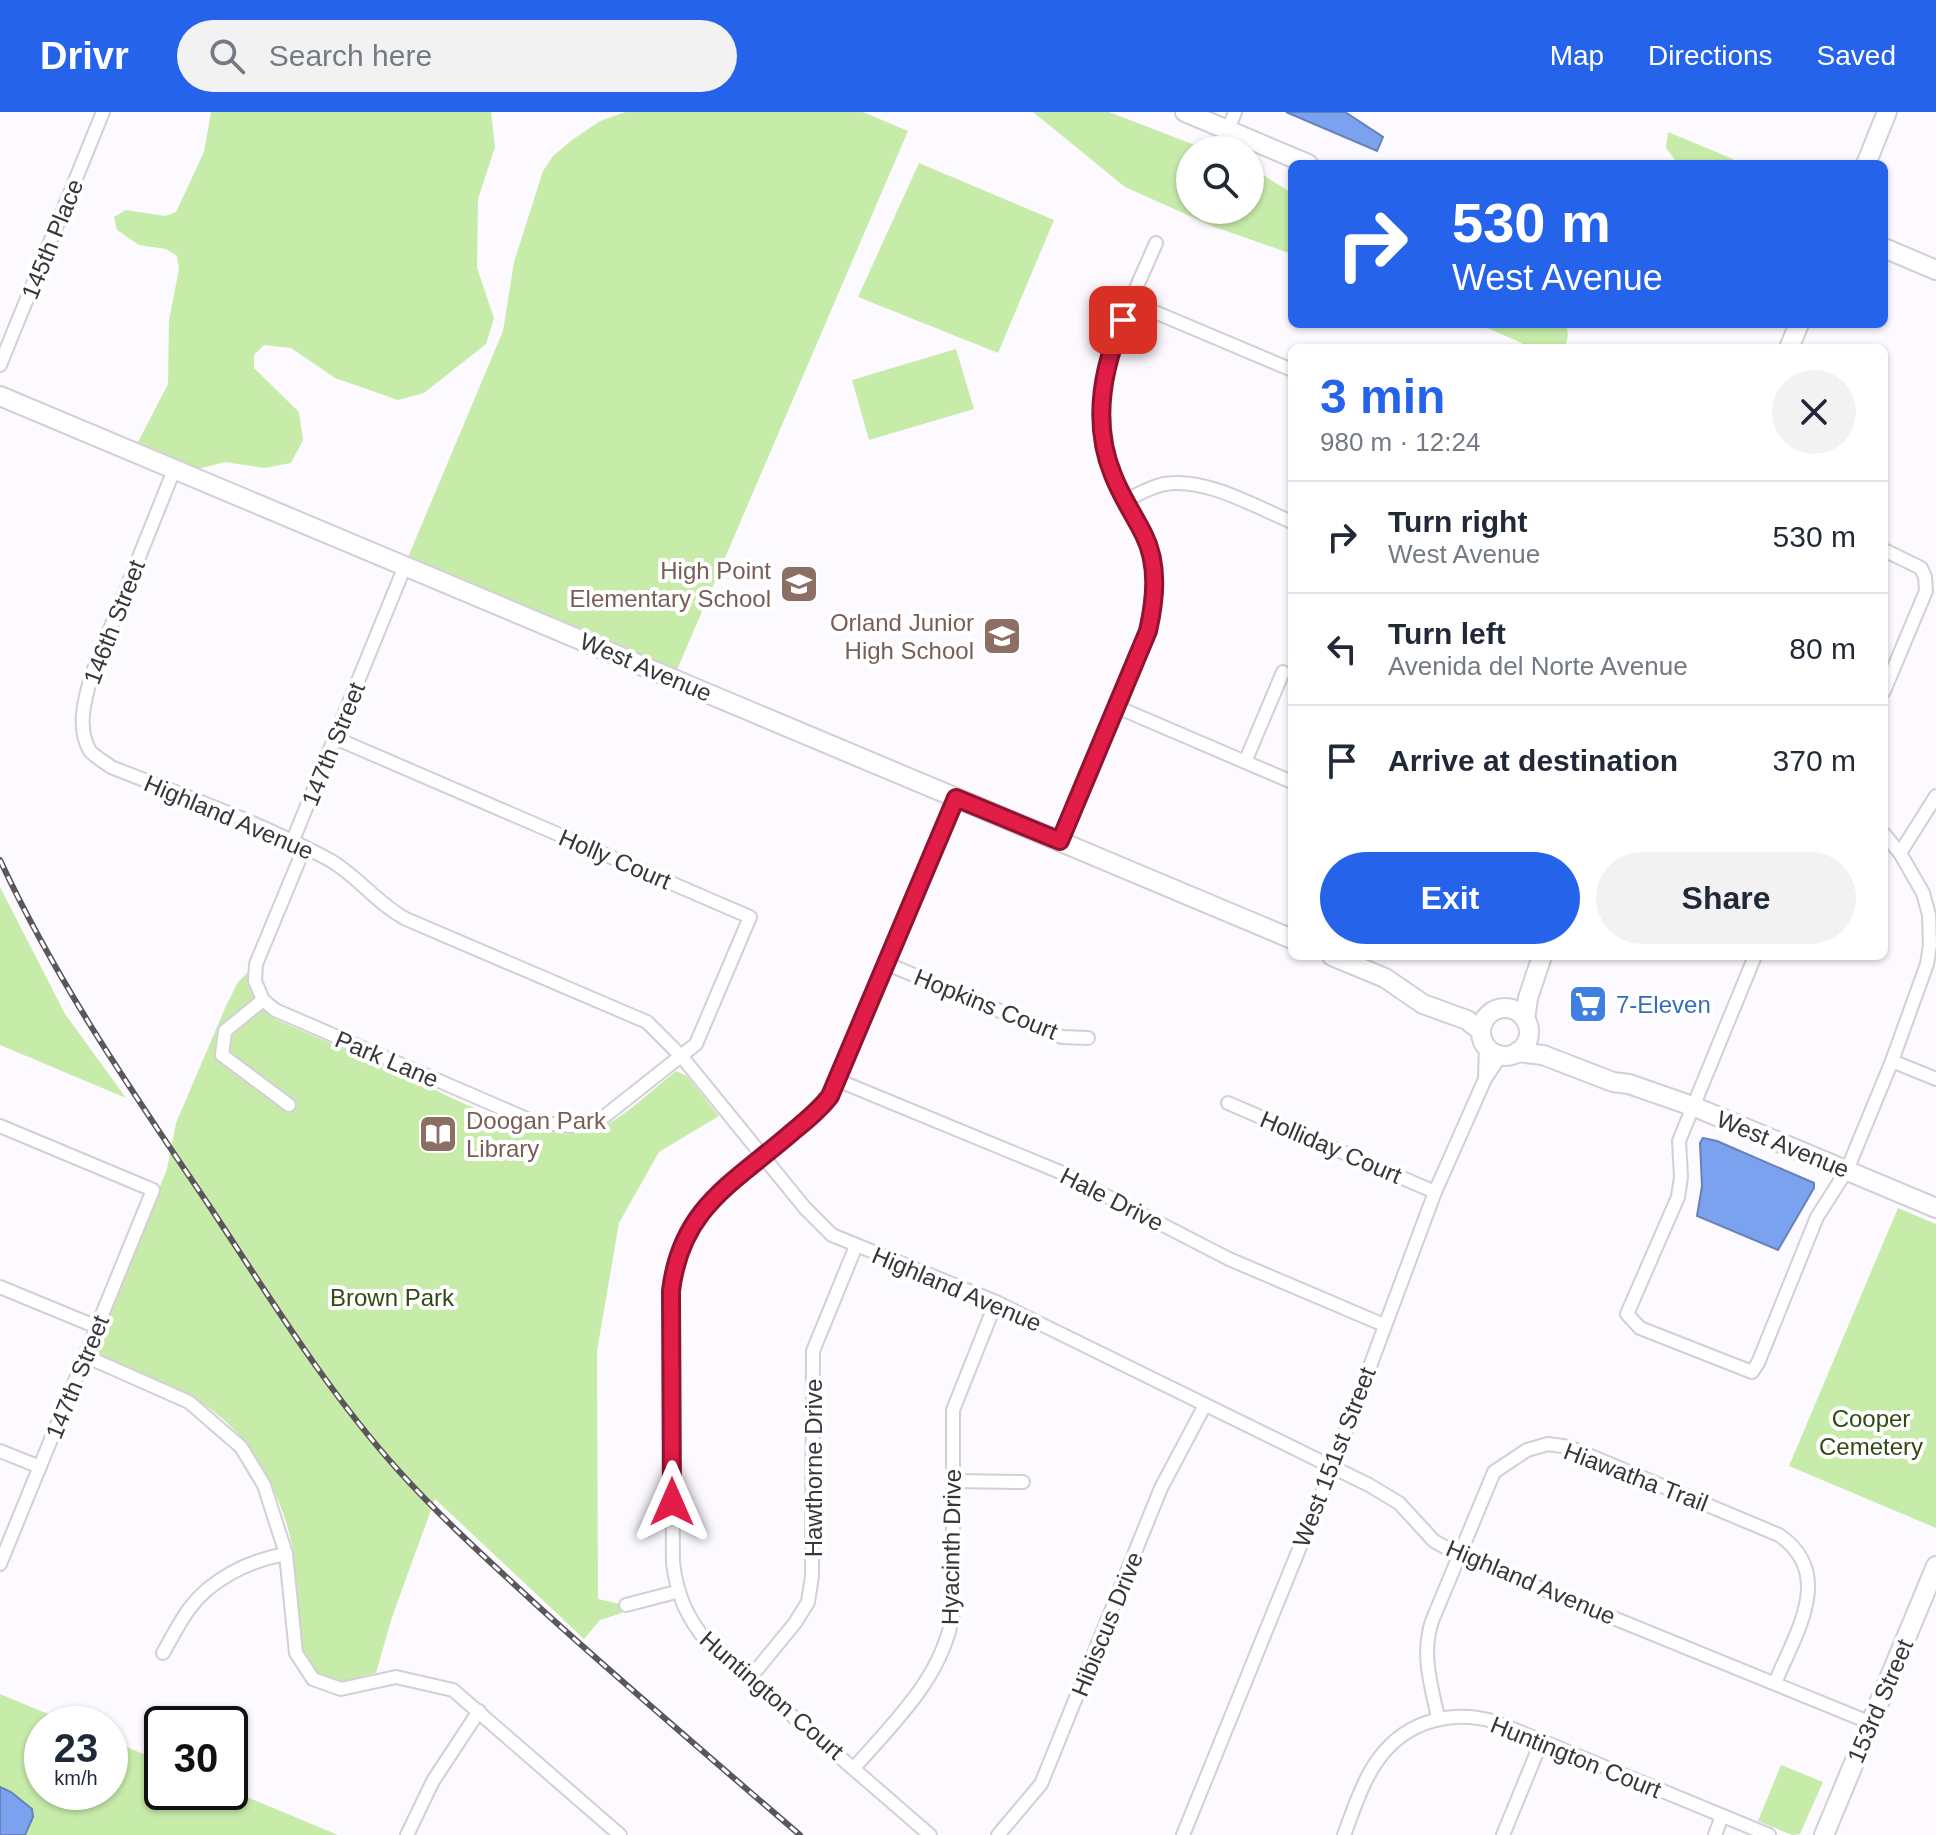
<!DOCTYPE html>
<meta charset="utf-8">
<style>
body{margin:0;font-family:Helvetica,sans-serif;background:#f2f2f3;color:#1f2937;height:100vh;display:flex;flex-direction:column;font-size:30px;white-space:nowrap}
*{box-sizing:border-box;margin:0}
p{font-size:26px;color:#747a83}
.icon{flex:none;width:44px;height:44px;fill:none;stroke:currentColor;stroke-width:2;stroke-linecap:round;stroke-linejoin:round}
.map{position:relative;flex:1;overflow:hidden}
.drawer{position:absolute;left:1288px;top:232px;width:600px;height:616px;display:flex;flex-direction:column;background:#fff;border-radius:12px;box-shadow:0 2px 6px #0004}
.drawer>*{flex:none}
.hud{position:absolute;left:1288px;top:48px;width:600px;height:168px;border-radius:12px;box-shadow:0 2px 6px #0004;background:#2563eb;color:#fff;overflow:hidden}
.tools{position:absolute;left:1176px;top:24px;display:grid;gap:16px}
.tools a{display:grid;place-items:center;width:88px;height:88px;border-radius:50%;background:#fff;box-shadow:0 2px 6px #0004;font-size:40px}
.speed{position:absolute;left:24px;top:1594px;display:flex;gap:16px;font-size:40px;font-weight:700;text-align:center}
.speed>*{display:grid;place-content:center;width:104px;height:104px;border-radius:50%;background:#fff;box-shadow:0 2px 6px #0004;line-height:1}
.speed small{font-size:20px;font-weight:400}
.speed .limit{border:4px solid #111;border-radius:12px;background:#fff;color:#111}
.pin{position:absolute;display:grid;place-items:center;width:68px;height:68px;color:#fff;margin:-34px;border-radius:16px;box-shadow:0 4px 12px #0006}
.me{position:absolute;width:88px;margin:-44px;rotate:0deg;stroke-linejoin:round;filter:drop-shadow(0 0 6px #0008)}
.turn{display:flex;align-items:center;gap:28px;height:168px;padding:0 32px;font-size:36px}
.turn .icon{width:104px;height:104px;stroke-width:2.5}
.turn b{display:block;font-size:56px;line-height:68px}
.round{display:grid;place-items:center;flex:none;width:84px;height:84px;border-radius:42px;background:#f2f2f3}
.overview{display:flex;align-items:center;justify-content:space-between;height:136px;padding:0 32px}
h1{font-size:48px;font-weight:700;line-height:60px;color:#2563eb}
.button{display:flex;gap:16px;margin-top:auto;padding:16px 32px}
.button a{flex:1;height:92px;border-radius:48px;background:#2563eb;color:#fff;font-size:32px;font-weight:700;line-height:92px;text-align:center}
.button a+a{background:#f2f2f3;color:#1f2937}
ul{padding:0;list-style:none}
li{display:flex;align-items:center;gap:24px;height:112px;padding:0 32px;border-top:2px solid #e0e1e3}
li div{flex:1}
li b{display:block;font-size:30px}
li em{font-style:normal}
header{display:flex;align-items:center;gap:48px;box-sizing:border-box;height:112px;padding:0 40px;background:#2563eb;color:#fff}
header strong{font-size:38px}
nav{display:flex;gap:44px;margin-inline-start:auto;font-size:28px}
.search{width:560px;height:72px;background:#f2f2f3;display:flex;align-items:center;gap:20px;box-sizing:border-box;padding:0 28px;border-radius:44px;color:#747a83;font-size:30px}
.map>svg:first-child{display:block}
</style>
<header>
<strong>Drivr</strong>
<div class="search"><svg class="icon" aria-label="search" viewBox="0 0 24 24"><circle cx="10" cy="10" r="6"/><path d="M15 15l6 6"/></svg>Search here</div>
<nav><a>Map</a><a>Directions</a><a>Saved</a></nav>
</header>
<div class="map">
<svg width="1936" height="1723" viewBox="0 0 1936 1723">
<rect width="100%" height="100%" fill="#fcf9ff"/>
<!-- green -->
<g fill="#c7ecaa">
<polygon points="211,0 491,0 495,35 478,87 477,156 494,206 486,232 424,281 398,288 335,266 291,236 264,233 254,243 254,256 299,300 303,328 291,351 264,356 225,350 198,357 138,330 168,272 169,208 179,157 177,144 166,137 139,133 117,118 114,105 126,98 165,104 176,100 204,40"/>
<polygon points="625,0 863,0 908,19 676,560 406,450 503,219 514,150 543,59 553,44 572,28 600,9"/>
<polygon points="1033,0 1109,0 1208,38 1190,38 1190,98 1250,98 1250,55 1292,81 1292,142 1212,114 1125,75"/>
<polygon points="1668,20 1733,47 1731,52 1678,52 1666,36"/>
<polygon points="919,51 1054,108 998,241 858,185"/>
<path d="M1478,212H1566C1568,221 1570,230 1561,236H1533Z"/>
<polygon points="956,237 974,297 869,328 852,268"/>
<polygon points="0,775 65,902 126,986 0,933"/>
<path d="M248,860C249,882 258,897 277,908C311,923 345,937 379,951C433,975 534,1035 592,1019C619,1011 654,976 676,959L687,964L719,1004L659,1040L619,1111L597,1239L598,1487L620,1492L622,1501L600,1508L584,1527L435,1387L392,1505L376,1561C356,1565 336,1576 317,1563C291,1544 297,1498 296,1470C295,1450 292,1428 286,1410C277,1381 262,1352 243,1328C207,1282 149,1265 96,1243L94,1240L167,1057L176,1011L226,894L238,870Z"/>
<polygon points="1898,1096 1936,1112 1936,1416 1789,1354"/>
<polygon points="0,1582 72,1612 42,1612 42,1680 110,1680 110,1628 162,1650 162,1680 230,1680 230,1678 338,1723 0,1723"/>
<polygon points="1781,1653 1823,1670 1800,1722 1792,1723 1758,1709"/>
</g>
<!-- water -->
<g fill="#7aa2ef" stroke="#6682b8" stroke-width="2">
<polygon points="1286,0 1345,0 1383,25 1377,39"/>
<polygon points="1703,1026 1717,1029 1814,1071 1814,1076 1778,1138 1697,1104 1702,1074 1700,1031"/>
<polygon points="0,1675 11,1680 32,1697 33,1705 25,1723 0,1723"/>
</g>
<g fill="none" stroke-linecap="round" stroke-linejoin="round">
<defs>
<g id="street">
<polyline points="1228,18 1235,0"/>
<polyline points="1131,190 1292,258"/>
<polyline points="0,253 103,0"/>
<path d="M174,358L92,562C85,586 76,615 90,639C95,645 105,650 111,655C184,684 259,710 328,747C357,763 376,791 406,807L647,910L682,945L805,1096L832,1123L996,1190L1369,1373L1399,1391L1434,1429L1459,1443L1871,1611"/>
<path d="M1124,389C1137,383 1152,374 1165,372C1205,365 1256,395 1292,410"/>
<polyline points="1884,438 1921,456 1925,465 1926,479 1884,579"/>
<polyline points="1117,595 1292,670"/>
<polyline points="335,626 750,805 696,932 605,1004 571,1014 534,1010 275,898 263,888 255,869 256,852 300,746 293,728 405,454"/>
<polyline points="1245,650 1283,560"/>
<path d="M1060,729L1148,519C1155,488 1159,453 1144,423C1129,391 1109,364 1104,329C1093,259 1129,194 1156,131"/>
<polyline points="1900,741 1936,684"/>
<polyline points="1755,844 1679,1029 1681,1065 1678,1085 1627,1202 1640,1216 1752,1260 1758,1251 1817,1105 1847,1058 1892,949 1927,852 1930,833 1929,803 1923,781 1900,741 1884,722"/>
<polyline points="885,851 1062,925 1088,926"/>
<polyline points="263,888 225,919 222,943 289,993"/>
<polyline points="1892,949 1936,967"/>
<polyline points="1485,967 1486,934"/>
<polyline points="837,968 1060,1060 1229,1147 1384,1213"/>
<polyline points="1228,991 1435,1080"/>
<polyline points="0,1014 153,1078 0,1452"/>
<polyline points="0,1175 97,1215"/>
<polyline points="85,1244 189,1290 241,1335 264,1373 286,1442 296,1541 313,1567 341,1577 396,1565 453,1578 620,1723"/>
<polyline points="0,1339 40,1355"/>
<polyline points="952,1369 1023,1370"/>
<polyline points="626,1493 676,1480"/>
<path d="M163,1541C171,1527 179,1511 189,1497C211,1467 250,1448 286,1442"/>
<polyline points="749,1567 795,1511 808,1490 812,1464 813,1239 856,1134"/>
<path d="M1438,1606C1431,1572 1421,1543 1432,1509L1494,1360L1527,1338L1548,1332L1569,1335L1779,1423C1836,1462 1795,1522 1775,1571"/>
<path d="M854,1656C895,1609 943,1565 953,1501V1298L996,1190"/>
<polyline points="407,1723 433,1669 479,1599"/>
<path d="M930,1723L708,1531C687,1506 677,1483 673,1451L671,1179C681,1097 732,1071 790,1022C804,1010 819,999 830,984L956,686"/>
<polyline points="998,1723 1041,1672 1161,1376 1205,1293"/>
<polyline points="1183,1723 1332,1356 1435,1080 1485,967 1501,943"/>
<path d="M1344,1723C1354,1697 1363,1667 1380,1645C1408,1608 1454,1597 1496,1610L1769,1723"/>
<polyline points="1503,1723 1542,1628"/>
<polyline points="1715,1723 1722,1704"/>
</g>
<g id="secondary">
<polyline points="1185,0 1308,52"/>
<polyline points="1866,52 1887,0"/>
<polyline points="1884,136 1936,158"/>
<polyline points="1789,236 1799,212"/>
<polyline points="0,284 1292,827"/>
<polyline points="1332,844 1385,866 1423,892 1467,908 1481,919"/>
<circle cx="1505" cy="920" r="24"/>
<polyline points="1525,907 1528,886 1542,844"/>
<polyline points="1517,940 1543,943 1613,970 1629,972 1695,995 1936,1096"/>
<polyline points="1824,1723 1936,1454"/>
</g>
</defs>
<!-- street casing -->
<use href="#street" stroke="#d4ced8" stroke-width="16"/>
<!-- secondary casing -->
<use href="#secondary" stroke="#d4ced8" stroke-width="22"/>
<!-- street -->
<use href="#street" stroke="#fff" stroke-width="12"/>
<!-- secondary -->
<use href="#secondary" stroke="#fff" stroke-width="18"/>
<defs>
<path id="rail" d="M0,748C58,873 136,985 212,1098C270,1186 327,1279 398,1358C442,1407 491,1451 540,1496C625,1573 713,1648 800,1723"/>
</defs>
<!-- rail casing -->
<use href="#rail" stroke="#5a575b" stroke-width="6"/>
<!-- rail -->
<use href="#rail" stroke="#fff" stroke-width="3" stroke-dasharray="9" stroke-linecap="butt"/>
</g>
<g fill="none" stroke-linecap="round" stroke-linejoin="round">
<defs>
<path id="route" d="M672,1390L671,1179C681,1096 732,1072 790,1022C804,1010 819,999 830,984L956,686L1060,729L1148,519C1155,488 1159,453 1144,423C1134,403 1121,384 1113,363C1092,312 1102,257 1123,208"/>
</defs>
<!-- route casing -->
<use href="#route" stroke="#92132f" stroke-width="20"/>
<!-- route -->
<use href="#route" stroke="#e11d48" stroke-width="14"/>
</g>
<!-- icons -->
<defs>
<symbol id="school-square" viewBox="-11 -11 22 22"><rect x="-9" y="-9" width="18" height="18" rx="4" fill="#8d6e63" stroke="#fff"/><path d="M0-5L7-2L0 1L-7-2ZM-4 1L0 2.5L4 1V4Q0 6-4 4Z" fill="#fff"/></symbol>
<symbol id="supermarket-square" viewBox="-11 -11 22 22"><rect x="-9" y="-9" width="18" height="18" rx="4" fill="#3f7fe0" stroke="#fff"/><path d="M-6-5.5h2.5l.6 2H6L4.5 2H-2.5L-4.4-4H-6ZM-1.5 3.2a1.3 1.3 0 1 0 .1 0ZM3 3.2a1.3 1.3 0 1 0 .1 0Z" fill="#fff"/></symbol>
<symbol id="library-square" viewBox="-11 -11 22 22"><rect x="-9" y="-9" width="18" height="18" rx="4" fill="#8d6e63" stroke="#fff"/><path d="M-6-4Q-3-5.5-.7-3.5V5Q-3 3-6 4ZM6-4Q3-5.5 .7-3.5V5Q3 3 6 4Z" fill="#fff"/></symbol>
</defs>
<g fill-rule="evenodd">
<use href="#school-square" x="777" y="450" width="44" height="44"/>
<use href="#school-square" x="980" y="502" width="44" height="44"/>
<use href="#supermarket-square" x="1566" y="870" width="44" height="44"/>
<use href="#library-square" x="416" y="1000" width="44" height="44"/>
</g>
<g text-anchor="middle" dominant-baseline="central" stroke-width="8" stroke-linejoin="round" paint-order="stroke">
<!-- street labels -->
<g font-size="24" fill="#383639" stroke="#fff">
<text transform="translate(52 127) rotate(-68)">145th Place</text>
<text transform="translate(114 510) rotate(-69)">146th Street</text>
<text transform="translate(646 555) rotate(23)">West Avenue</text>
<text transform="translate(333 632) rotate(-68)">147th Street</text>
<text transform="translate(229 705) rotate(23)">Highland Avenue</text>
<text transform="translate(615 747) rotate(23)">Holly Court</text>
<text transform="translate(986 892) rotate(22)">Hopkins Court</text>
<text transform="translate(387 947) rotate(23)">Park Lane</text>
<text transform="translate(1783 1032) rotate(22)">West Avenue</text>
<text transform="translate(1331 1035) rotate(23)">Holliday Court</text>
<text transform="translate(1112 1087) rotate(27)">Hale Drive</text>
<text transform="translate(957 1177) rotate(23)">Highland Avenue</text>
<text transform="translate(77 1265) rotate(-68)">147th Street</text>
<text transform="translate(1334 1345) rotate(-69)">West 151st Street</text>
<text transform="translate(813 1356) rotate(-90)">Hawthorne Drive</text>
<text transform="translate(1636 1365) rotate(21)">Hiawatha Trail</text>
<text transform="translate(951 1435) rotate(-89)">Hyacinth Drive</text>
<text transform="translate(1531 1470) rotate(23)">Highland Avenue</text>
<text transform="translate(1107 1512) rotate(-68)">Hibiscus Drive</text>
<text transform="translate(772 1583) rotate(41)">Huntington Court</text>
<text transform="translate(1880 1589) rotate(-67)">153rd Street</text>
<text transform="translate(1576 1645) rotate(22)">Huntington Court</text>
</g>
<!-- education labels -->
<g font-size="24" fill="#785e54" stroke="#fff" text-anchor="end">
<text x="771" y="458">High Point<tspan x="771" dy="28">Elementary School</tspan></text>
<text x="974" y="510">Orland Junior<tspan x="974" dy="28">High School</tspan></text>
<text x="466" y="1008" text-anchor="start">Doogan Park<tspan x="466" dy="28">Library</tspan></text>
</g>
<!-- shop labels -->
<g font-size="24" fill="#366cbe" stroke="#fff" text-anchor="start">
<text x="1616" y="892">7-Eleven</text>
</g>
<!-- park labels -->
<g font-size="24" fill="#2f4b11" stroke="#fff">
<text x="392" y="1185">Brown Park</text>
<text x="1871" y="1306">Cooper<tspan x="1871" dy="28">Cemetery</tspan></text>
</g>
</g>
</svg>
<div class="tools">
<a><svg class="icon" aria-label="search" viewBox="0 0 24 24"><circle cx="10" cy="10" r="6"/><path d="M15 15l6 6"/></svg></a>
</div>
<div class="speed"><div>23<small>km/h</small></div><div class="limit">30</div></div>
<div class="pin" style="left:1123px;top:208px;background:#d93025"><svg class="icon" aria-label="arrive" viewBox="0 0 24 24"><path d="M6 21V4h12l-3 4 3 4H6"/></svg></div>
<svg class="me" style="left:672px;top:1390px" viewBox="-20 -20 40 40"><path d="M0-17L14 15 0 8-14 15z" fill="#e11d48" stroke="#fff" stroke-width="4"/></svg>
<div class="hud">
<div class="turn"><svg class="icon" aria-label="right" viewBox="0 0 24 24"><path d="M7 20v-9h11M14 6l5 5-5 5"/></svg><div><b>530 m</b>West Avenue</div></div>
</div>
<section class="drawer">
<div class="overview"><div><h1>3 min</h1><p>980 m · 12:24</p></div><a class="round"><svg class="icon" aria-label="close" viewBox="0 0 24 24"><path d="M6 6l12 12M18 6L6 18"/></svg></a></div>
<ul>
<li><svg class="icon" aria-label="right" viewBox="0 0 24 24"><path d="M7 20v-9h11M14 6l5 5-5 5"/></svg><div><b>Turn right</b><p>West Avenue</p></div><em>530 m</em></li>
<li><svg class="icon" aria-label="left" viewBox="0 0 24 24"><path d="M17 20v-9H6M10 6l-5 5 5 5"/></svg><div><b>Turn left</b><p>Avenida del Norte Avenue</p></div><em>80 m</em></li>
<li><svg class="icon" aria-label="arrive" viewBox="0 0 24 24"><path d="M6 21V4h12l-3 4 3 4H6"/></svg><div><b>Arrive at destination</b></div><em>370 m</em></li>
</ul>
<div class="button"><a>Exit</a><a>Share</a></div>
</section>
</div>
